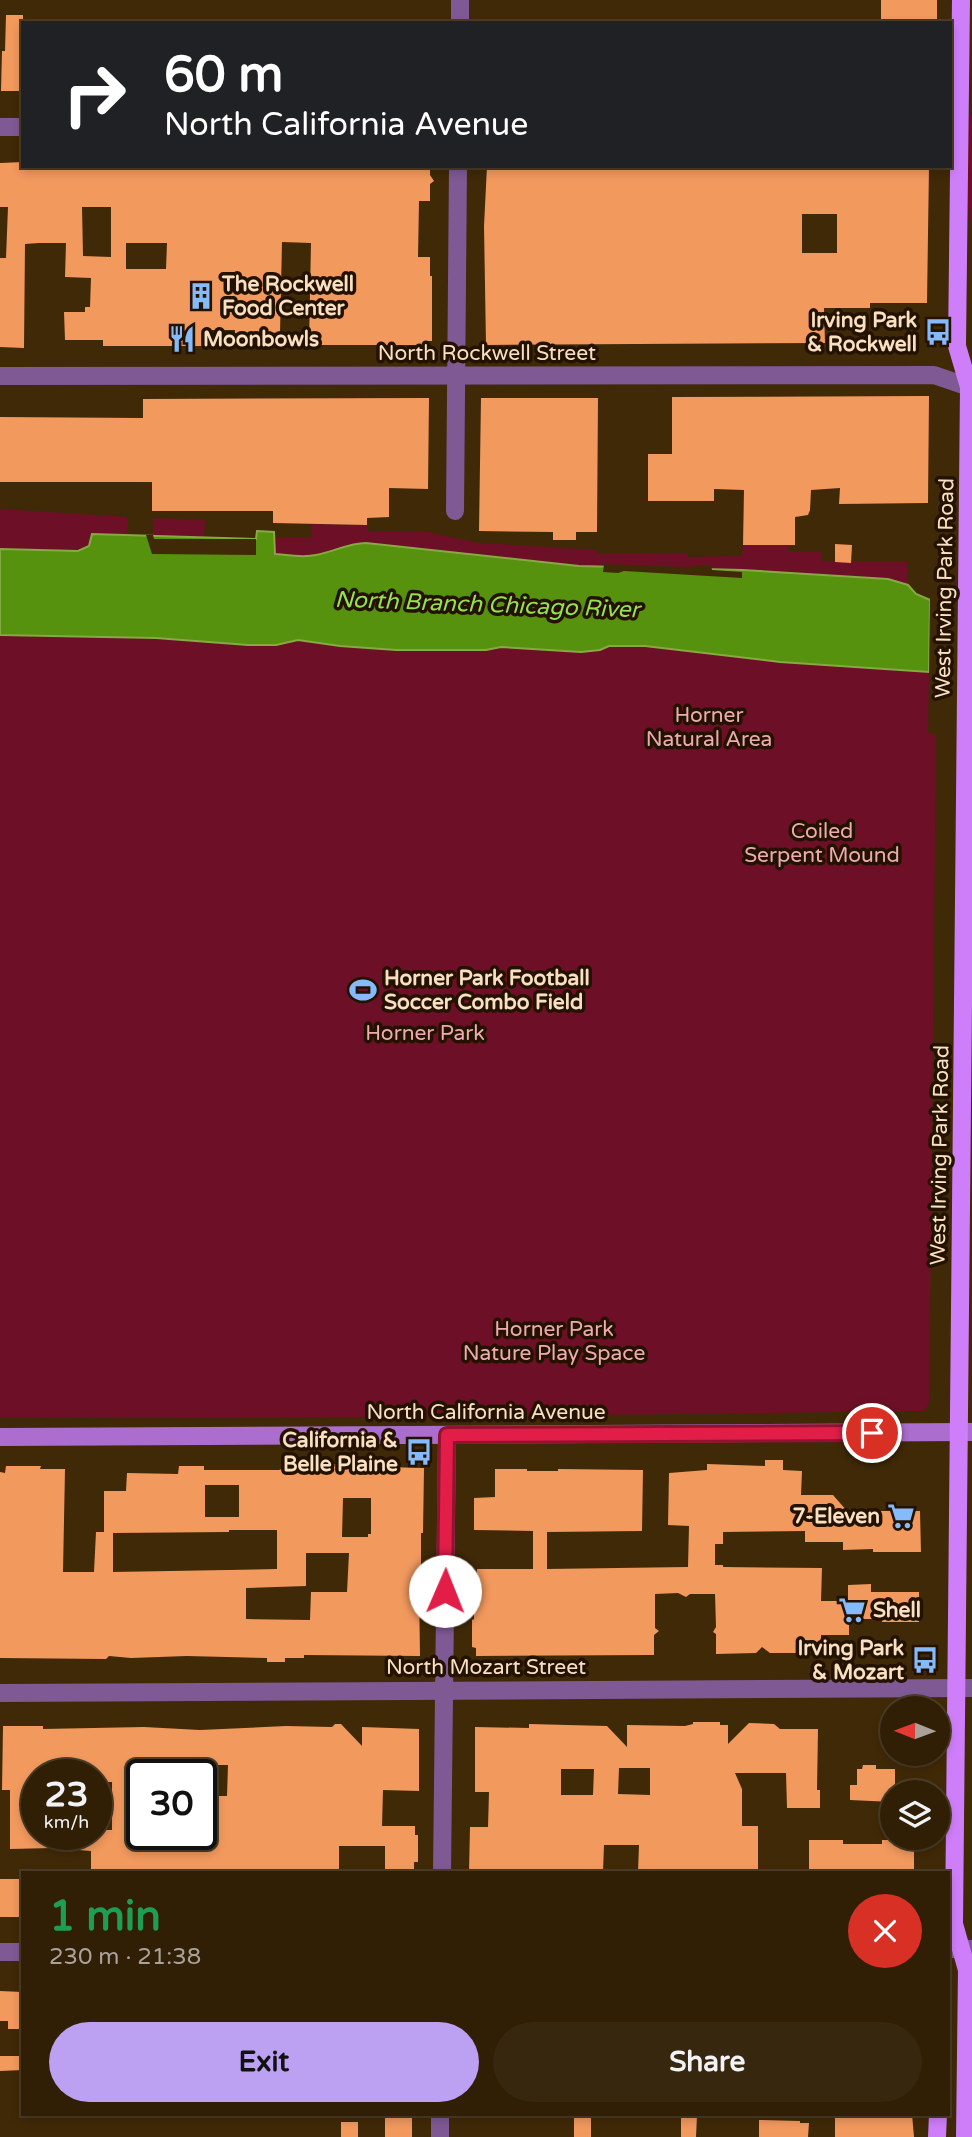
<!DOCTYPE html>
<meta charset="utf-8">
<style>
body{margin:0;font-family:"Varela Round",sans-serif;background:#38270f;color:#f1f3f6;height:100vh;display:flex;flex-direction:column;font-size:26px;white-space:nowrap}
*{box-sizing:border-box;margin:0}
p{font-size:23px;color:#a8a29a}
.icon{flex:none;width:38px;height:38px;fill:none;stroke:currentColor;stroke-width:2;stroke-linecap:round;stroke-linejoin:round}
.map{position:relative;flex:1;overflow:hidden}
.details{position:absolute;left:21px;top:1871px;width:929px;height:245px;display:flex;flex-direction:column;background:#301f05;border-radius:0px;box-shadow:0 4px 10px #0003,0 0 0 2px #4b3d27}
.details>*{flex:none}
.guide{position:absolute;left:21px;top:21px;width:931px;height:147px;border-radius:0px;box-shadow:0 4px 10px #0003,0 0 0 2px #4b3d27;background:#202124;color:#fff;overflow:hidden}
.needle{width:46px;rotate:271deg}
.tools{position:absolute;left:880px;top:1696px;display:grid;gap:14px}
.tools a{display:grid;place-items:center;width:70px;height:70px;border-radius:50%;background:#301f05;box-shadow:0 4px 10px #0003,0 0 0 2px #4b3d27;font-size:35px}
.speed{position:absolute;left:21px;top:1759px;display:flex;gap:14px;font-size:35px;font-weight:700;text-align:center}
.speed>*{display:grid;place-content:center;width:91px;height:91px;border-radius:50%;background:#301f05;box-shadow:0 4px 10px #0003,0 0 0 2px #4b3d27;line-height:1}
.speed small{font-size:18px;font-weight:400}
.speed .limit{border:4px solid #111;border-radius:10px;background:#fff;color:#111}
.pin{position:absolute;display:grid;place-items:center;width:60px;height:60px;color:#fff;margin:-30px;border:4px solid #fff;border-radius:50%;box-shadow:0 2px 7px #0007}
.me{position:absolute;width:77px;margin:-38px;rotate:1deg;stroke-linejoin:round;filter:drop-shadow(0 0 5px #0008)}
.turn{display:flex;align-items:center;gap:24px;height:147px;padding:0 28px;font-size:32px}
.turn .icon{width:91px;height:91px;stroke-width:2.5}
.turn b{display:block;font-size:49px;line-height:60px}
.round{display:grid;place-items:center;flex:none;width:74px;height:74px;border-radius:37px;background:#38270f}
.head{display:flex;align-items:center;justify-content:space-between;height:119px;padding:0 28px}
h1{font-size:42px;font-weight:800;line-height:52px;color:#1e9e55}
.action{display:flex;gap:14px;margin-top:auto;padding:14px 28px}
.action a{flex:1;height:80px;border-radius:42px;background:#bca0f2;color:#111;font-size:28px;font-weight:800;line-height:80px;text-align:center}
.action a+a{background:#38270f;color:#f1f3f6}
.map>svg:first-child{display:block}
</style>
<div class="map">
<svg width="972" height="2137" viewBox="0 0 972 2137">
<rect width="100%" height="100%" fill="#402907"/>
<!-- green -->
<g fill="#6d1027">
<polygon points="969,114 972,114 972,229 967,201"/>
<polygon points="0,509 127,517 128,534 92,534 89,546 78,551 0,549"/>
<polygon points="153,518 205,520 204,539 153,535"/>
<path d="M312,524L367,525V531L427,532L479,543L596,550L597,554L688,553V557L742,556L743,545H788L789,551L821,552V561L907,562L908,585L888,579L815,574L579,566L366,543C353,543 332,550 318,554C306,558 287,555 274,554V538H311Z"/>
<polygon points="13,634 156,638 248,645 276,645 298,640 340,646 396,650 486,650 501,647 581,652 600,650 609,646 645,646 780,662 929,672 928,733 936,734 936,741 929,1404 923,1411 435,1417 0,1418 0,635"/>
</g>
<!-- water -->
<path fill="#56920e" stroke="#87a944" stroke-width="2" d="M257,531L274,532L275,554C287,555 303,558 316,555C333,552 349,543 366,543L579,566L743,570L888,579L908,585L916,594L930,600L929,672L780,662L645,646H609L600,650L581,652L501,647L486,650H396L340,646L298,640L276,645H248L156,638L0,635V549L78,551L89,546L92,534L256,539Z"/>
<!-- pier -->
<g fill="#402907">
<polygon points="146,535 153,535 154,539 256,539 256,555 152,554"/>
<polygon points="604,564 690,567 691,565 711,565 712,570 742,572 742,578 624,571 618,573 603,572"/>
<polygon points="930,596 933,599 933,608 972,609 972,671 932,671 929,675"/>
</g>
<!-- building -->
<g fill="#f2995e" fill-rule="evenodd">
<rect x="881" y="0" width="56" height="23"/>
<polygon points="6,15 23,15 23,32 20,32 19,91 1,91 2,51 5,51"/>
<path d="M23,162V166H430V175L434,181L430,184V201H419L418,257H430V276H432V341H426V345H309L311,243L282,242L280,333L251,332V346H235V330H204L203,346H103V340H65L64,312H85V307H90L91,278L65,277L66,243H39L25,244L24,348L0,347V258H6L8,207H0V163ZM82,207H111V257L83,256ZM126,243H167L166,269H126Z"/>
<path d="M487,166H929L927,303H870V308H824L825,343L486,345L484,226ZM802,214H837V253H802Z"/>
<polygon points="929,396 928,503 839,504 840,488 811,490 810,510 808,515 795,517 795,545 743,545 744,490 714,489 714,501 648,501 648,454 672,454 672,397"/>
<polygon points="429,398 428,489 389,488 389,517 367,518 367,525 273,523 273,511 152,511 152,482 0,482 0,417 143,418 143,399"/>
<polygon points="481,398 598,398 597,532 576,532 576,540 553,540 553,532 479,531"/>
<polygon points="835,544 852,545 851,563 835,562"/>
<polygon points="765,1460 783,1460 783,1470 802,1471 801,1495 833,1495 847,1511 920,1511 921,1552 873,1552 873,1549 843,1550 843,1542 805,1542 805,1531 723,1532 723,1544 715,1544 715,1565 723,1565 723,1567 822,1568 821,1601 848,1601 848,1585 871,1584 871,1592 919,1592 919,1622 882,1622 882,1619 849,1619 849,1635 821,1635 821,1653 770,1653 762,1647 756,1653 716,1654 716,1634 713,1632 716,1627 715,1594 690,1594 686,1597 678,1593 655,1594 655,1628 659,1631 654,1635 654,1655 476,1656 476,1648 472,1647 472,1620 474,1619 473,1576 477,1573 477,1569 533,1569 533,1531 474,1530 474,1498 495,1497 495,1469 527,1469 527,1471 558,1471 558,1469 643,1470 642,1531 547,1532 547,1569 688,1567 689,1526 668,1525 669,1473 707,1470 707,1464 765,1466"/>
<path d="M282,1464L329,1466V1464H344V1466L424,1468L423,1533H421V1586H419L420,1656L304,1655V1658H285V1662H267V1658L187,1656L131,1658L109,1656L106,1659L0,1658V1472L5,1473L6,1466H41L40,1469H65L63,1572H94L96,1532H104V1491H126L127,1473L178,1474L179,1466H204V1470H279L282,1469ZM205,1485H239V1517H205ZM343,1498H371V1534H368V1537H342ZM229,1530H277V1569L113,1572V1533L229,1532ZM306,1553H349L347,1592H311L310,1620L246,1619V1588L306,1586Z"/>
<path d="M693,1722H720V1725H728V1744L749,1723L774,1724L780,1729H818L817,1790H820V1808H787L786,1773H735L742,1789V1826H758V1872H638L639,1845H604L603,1872H469L470,1827H488L489,1792H475V1727L529,1728V1724L607,1726L627,1747V1725L685,1726L693,1724ZM619,1768H650V1795L618,1794ZM561,1769H594L593,1795H561Z"/>
<path d="M335,1724H341L362,1746V1727L419,1729V1791L383,1790L382,1826H415V1835H418V1862H414V1872H385V1846H339V1872H91V1851L53,1848L10,1849V1790H2L3,1726H43V1729L144,1727L200,1730L286,1726L332,1727ZM189,1765H228L227,1796H201V1834H142V1829H137L129,1821V1779L142,1778V1774L147,1773H166V1767H189ZM37,1774H96V1782H112V1830H96V1834H37Z"/>
<polygon points="863,1765 876,1765 876,1769 895,1769 895,1792 892,1792 892,1802 850,1800 850,1785 857,1785 857,1769 862,1769"/>
<polygon points="809,1840 843,1840 843,1844 882,1844 882,1840 904,1840 904,1844 914,1844 914,1872 809,1872"/>
<rect x="0" y="1879" width="23" height="38"/>
<polygon points="0,1991 22,1992 22,2029 8,2029 8,2021 0,2021"/>
<polygon points="0,2056 23,2056 23,2070 0,2071"/>
<rect x="385" y="2114" width="27" height="23"/>
<polygon points="835,2114 912,2114 914,2137 835,2137"/>
<polygon points="681,2115 697,2115 696,2137 681,2137"/>
<polygon points="591,2117 591,2137 574,2137 574,2118"/>
<polygon points="759,2120 800,2121 800,2123 809,2123 808,2137 759,2137"/>
<rect x="341" y="2122" width="17" height="15"/>
</g>
<g fill="none" stroke-linecap="round" stroke-linejoin="round">
<!-- street -->
<g stroke="#7f5994" stroke-width="18">
<polyline points="460,23 460,0"/>
<polyline points="0,127 23,127"/>
<polyline points="0,376 934,375 972,388"/>
<polyline points="455,511 458,166"/>
<polyline points="0,1693 972,1688"/>
<polyline points="442,1872 447,1435"/>
<polyline points="948,1949 972,1949"/>
<polyline points="0,1952 23,1952"/>
<polyline points="440,2137 440,2114"/>
</g>
<!-- secondary -->
<polyline stroke="#ac6ece" stroke-width="18" points="0,1437 972,1432"/>
<!-- primary -->
<g stroke="#cf7efa" stroke-width="18">
<polyline points="961,0 957,346 969,387 954,1924 967,1970 965,2137"/>
<polyline points="937,2137 938,2114"/>
</g>
</g>
<g fill="none" stroke-linecap="round" stroke-linejoin="round">
<defs>
<polyline id="route" points="445,1591 447,1435 872,1433"/>
</defs>
<!-- route casing -->
<use href="#route" stroke="#92132f" stroke-width="18"/>
<!-- route -->
<use href="#route" stroke="#e11d48" stroke-width="12"/>
</g>
<!-- icons -->
<defs>
<symbol id="building-bare" viewBox="-9 -9 18 18"><path d="M-4-6H4V6H1V3H-1V6H-4ZM-2.5-4.3h1.7v1.8h-1.7ZM.8-4.3h1.7v1.8H.8ZM-2.5-1h1.7V.8h-1.7ZM.8-1h1.7V.8H.8Z" fill="#85bbfb" stroke="#241200" stroke-width="2.5" paint-order="stroke"/></symbol>
<symbol id="bus-bare" viewBox="-9 -9 18 18"><path d="M-5-6H5V4H4V6H2V4H-2V6H-4V4H-5ZM-3.5-4V0h7V-4ZM-3.5 1.2v1.5H-2V1.2ZM2 1.2v1.5H3.5V1.2Z" fill="#85bbfb" stroke="#241200" stroke-width="2.5" paint-order="stroke"/></symbol>
<symbol id="restaurant-bare" viewBox="-9 -9 18 18"><path d="M-5-6h1v4h1v-4h1v4h1v-4h1v5L-1.5 .5V6h-2V.5L-5-1ZM5-6V6H3V1.5H1.5Q1.5-4 5-6Z" fill="#85bbfb" stroke="#241200" stroke-width="2.5" paint-order="stroke"/></symbol>
<symbol id="stadium-bare" viewBox="-9 -9 18 18"><path d="M0-5a6.5 5 0 1 0 0 10a6.5 5 0 1 0 0-10ZM-3.5-1.8h7v3.6h-7Z" fill="#85bbfb" stroke="#241200" stroke-width="2.5" paint-order="stroke"/></symbol>
<symbol id="supermarket-bare" viewBox="-9 -9 18 18"><path d="M-6-5.5h2.5l.6 2H6L4.5 2H-2.5L-4.4-4H-6ZM-1.5 3.2a1.3 1.3 0 1 0 .1 0ZM3 3.2a1.3 1.3 0 1 0 .1 0Z" fill="#85bbfb" stroke="#241200" stroke-width="2.5" paint-order="stroke"/></symbol>
</defs>
<g fill-rule="evenodd">
<use href="#building-bare" x="182" y="277" width="38" height="38"/>
<use href="#bus-bare" x="919" y="313" width="38" height="38"/>
<use href="#restaurant-bare" x="163" y="320" width="38" height="38"/>
<use href="#stadium-bare" x="344" y="971" width="38" height="38"/>
<use href="#bus-bare" x="400" y="1433" width="38" height="38"/>
<use href="#supermarket-bare" x="882" y="1497" width="38" height="38"/>
<use href="#supermarket-bare" x="833" y="1591" width="38" height="38"/>
<use href="#bus-bare" x="906" y="1641" width="38" height="38"/>
</g>
<g text-anchor="middle" dominant-baseline="central" stroke-width="7" stroke-linejoin="round" paint-order="stroke">
<!-- poi labels -->
<g font-size="21" font-weight="bold" fill="#f9e0c2" stroke="#241200" text-anchor="start">
<text x="222" y="284">The Rockwell<tspan x="222" dy="24">Food Center</tspan></text>
<text x="917" y="320" text-anchor="end">Irving Park<tspan x="917" dy="24">&amp; Rockwell</tspan></text>
<text x="203" y="339">Moonbowls</text>
<text x="384" y="978">Horner Park Football<tspan x="384" dy="24">Soccer Combo Field</tspan></text>
<text x="398" y="1440" text-anchor="end">California &amp;<tspan x="398" dy="24">Belle Plaine</tspan></text>
<text x="880" y="1516" text-anchor="end">7-Eleven</text>
<text x="873" y="1610">Shell</text>
<text x="904" y="1648" text-anchor="end">Irving Park<tspan x="904" dy="24">&amp; Mozart</tspan></text>
</g>
<!-- street labels -->
<g font-size="21" fill="#f9e0c2" stroke="#241200">
<text x="487" y="353">North Rockwell Street</text>
<text transform="translate(945 588) rotate(-89)">West Irving Park Road</text>
<text transform="translate(940 1155) rotate(-89)">West Irving Park Road</text>
<text x="486" y="1412">North California Avenue</text>
<text x="486" y="1667">North Mozart Street</text>
</g>
<!-- park labels -->
<g font-size="21" fill="#ecabb1" stroke="#241200">
<text x="709" y="715">Horner<tspan x="709" dy="24">Natural Area</tspan></text>
<text x="822" y="831">Coiled<tspan x="822" dy="24">Serpent Mound</tspan></text>
<text x="425" y="1033">Horner Park</text>
<text x="554" y="1329">Horner Park<tspan x="554" dy="24">Nature Play Space</tspan></text>
</g>
<!-- water labels -->
<g font-size="23" font-style="italic" fill="#95e250" stroke="#241200">
<text transform="translate(487 605) rotate(2)">North Branch Chicago River</text>
</g>
</g>
</svg>
<div class="tools">
<a><svg class="needle" viewBox="-14 -14 28 28"><path d="M0-13l5 13h-10z" fill="#e53935"/><path d="M0 13l5-13h-10z" fill="#a8a29a"/></svg></a>
<a><svg class="icon" aria-label="layers" viewBox="0 0 24 24"><path d="M12 4l9 5-9 5-9-5zM3 14l9 5 9-5"/></svg></a>
</div>
<div class="speed"><div>23<small>km/h</small></div><div class="limit">30</div></div>
<div class="pin" style="left:872px;top:1433px;background:#d93025"><svg class="icon" aria-label="arrive" viewBox="0 0 24 24"><path d="M6 21V4h12l-3 4 3 4H6"/></svg></div>
<svg class="me" style="left:445px;top:1591px" viewBox="-20 -20 40 40"><circle r="19" fill="#fff"/><path d="M0-13L10 11 0 6-10 11z" fill="#e11d48"/></svg>
<div class="guide">
<div class="turn"><svg class="icon" aria-label="right" viewBox="0 0 24 24"><path d="M7 20v-9h11M14 6l5 5-5 5"/></svg><div><b>60 m</b>North California Avenue</div></div>
</div>
<section class="details">
<div class="head"><div><h1>1 min</h1><p>230 m · 21:38</p></div><a class="round" style="background:#d93025;color:#fff"><svg class="icon" aria-label="close" viewBox="0 0 24 24"><path d="M6 6l12 12M18 6L6 18"/></svg></a></div>
<div class="action"><a>Exit</a><a>Share</a></div>
</section>
</div>
